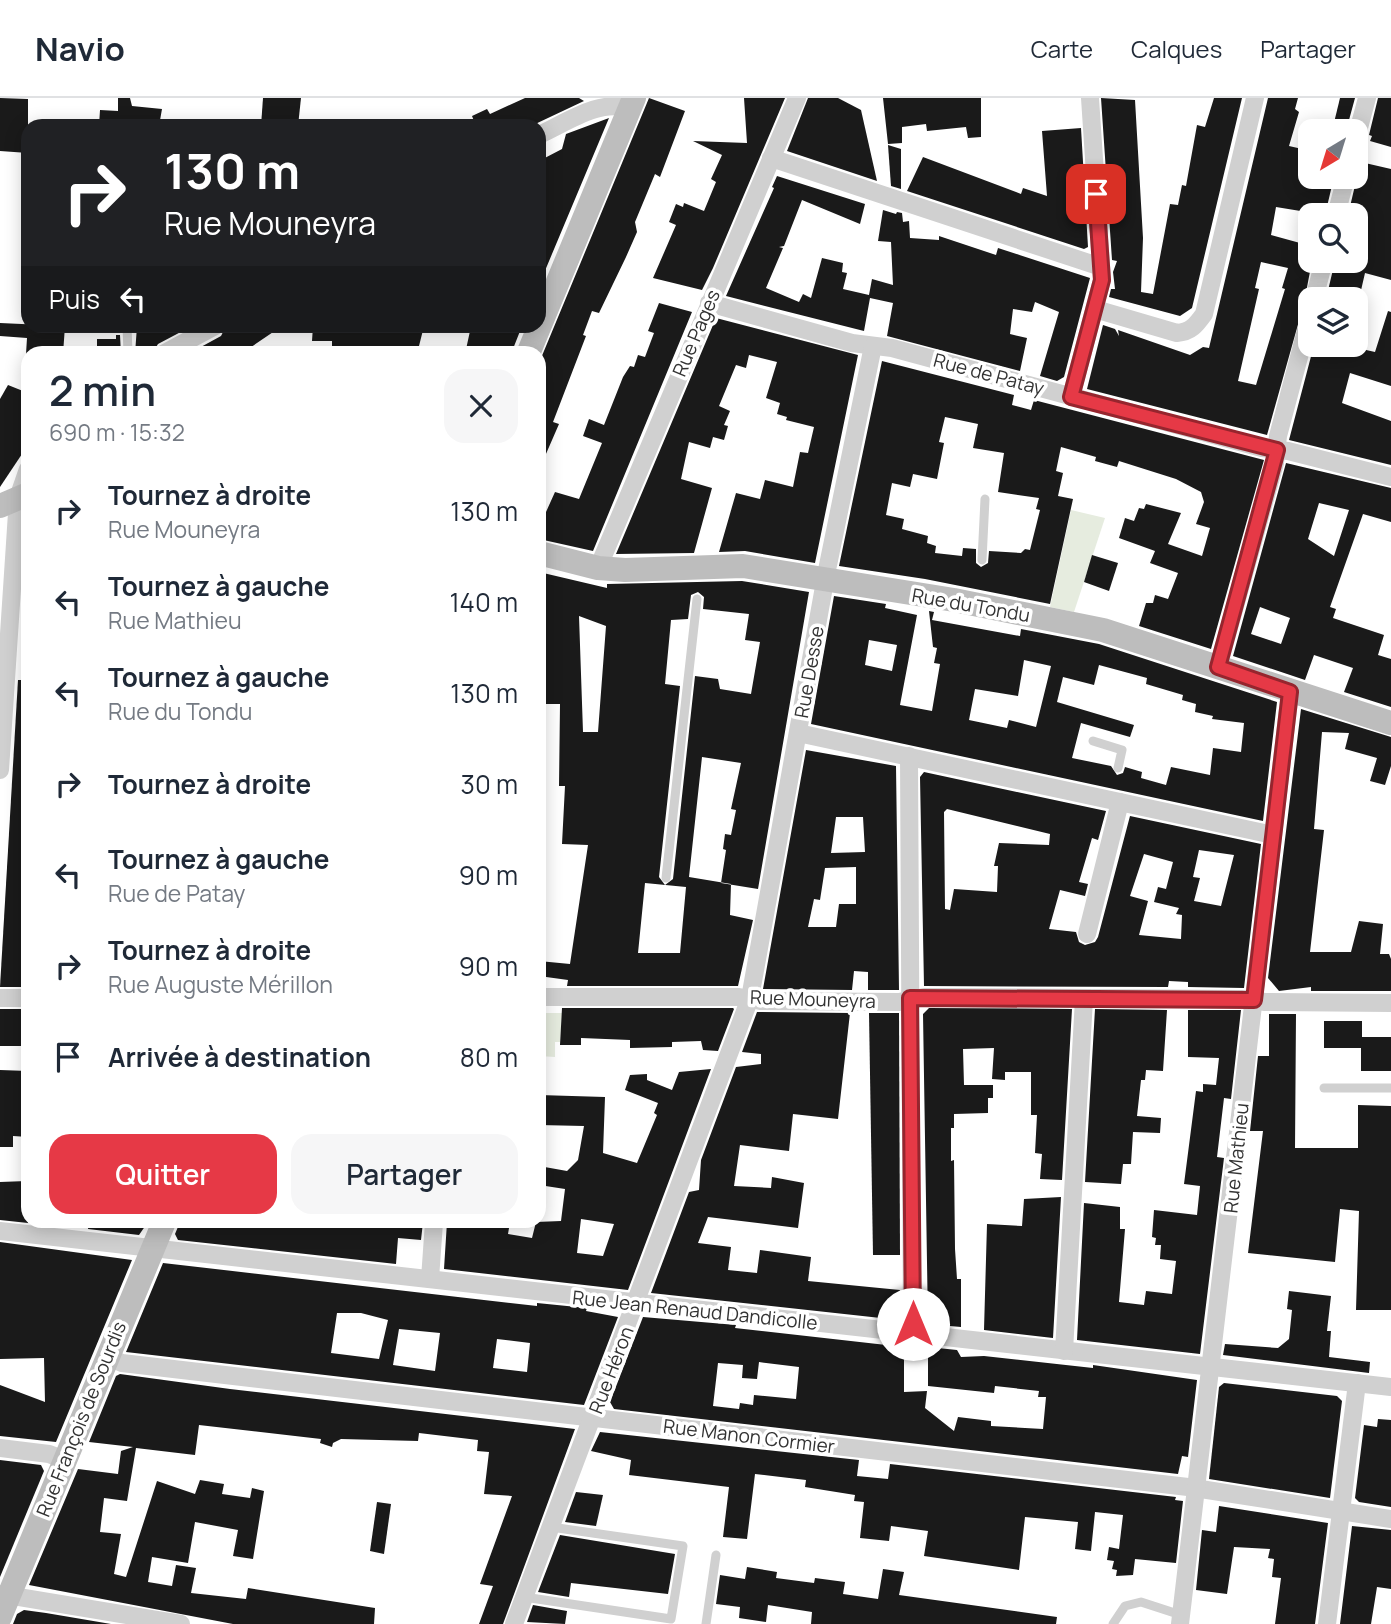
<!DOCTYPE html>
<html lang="fr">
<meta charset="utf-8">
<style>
body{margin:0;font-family:Manrope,sans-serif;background:#f6f6f7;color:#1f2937;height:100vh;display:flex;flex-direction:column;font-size:26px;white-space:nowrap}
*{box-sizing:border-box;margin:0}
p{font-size:23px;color:#747a83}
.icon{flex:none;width:38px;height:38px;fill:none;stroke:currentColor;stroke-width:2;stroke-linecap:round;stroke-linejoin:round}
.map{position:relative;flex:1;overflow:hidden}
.details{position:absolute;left:21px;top:248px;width:525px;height:882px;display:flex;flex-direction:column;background:#fff;border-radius:21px;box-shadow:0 4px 18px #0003}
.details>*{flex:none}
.banner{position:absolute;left:21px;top:21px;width:525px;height:214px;border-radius:21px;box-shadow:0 4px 18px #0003;background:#202124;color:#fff;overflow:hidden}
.needle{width:46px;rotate:218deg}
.fabs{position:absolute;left:1298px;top:21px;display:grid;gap:14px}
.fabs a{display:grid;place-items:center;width:70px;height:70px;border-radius:14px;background:#fff;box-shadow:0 4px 18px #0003;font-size:35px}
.pin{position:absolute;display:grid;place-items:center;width:60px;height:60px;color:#fff;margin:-30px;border-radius:14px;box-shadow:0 4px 10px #0006}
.me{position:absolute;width:77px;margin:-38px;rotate:0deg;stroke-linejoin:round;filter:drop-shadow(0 0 5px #0008)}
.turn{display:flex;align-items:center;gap:24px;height:147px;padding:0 28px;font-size:32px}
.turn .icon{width:91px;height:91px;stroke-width:2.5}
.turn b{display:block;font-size:49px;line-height:60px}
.then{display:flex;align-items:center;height:66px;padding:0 28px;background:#0003;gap:14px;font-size:26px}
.round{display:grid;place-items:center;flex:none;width:74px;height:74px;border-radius:21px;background:#f6f6f7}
.summary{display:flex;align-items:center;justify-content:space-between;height:119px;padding:0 28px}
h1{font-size:42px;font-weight:600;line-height:52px}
.button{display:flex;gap:14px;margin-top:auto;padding:14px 28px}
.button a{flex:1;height:80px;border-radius:21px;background:#e63946;color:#fff;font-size:28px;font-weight:600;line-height:80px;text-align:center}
.button a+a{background:#f6f6f7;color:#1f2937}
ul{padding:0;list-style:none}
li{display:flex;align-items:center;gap:21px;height:91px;padding:0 28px}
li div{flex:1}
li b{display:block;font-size:26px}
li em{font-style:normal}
header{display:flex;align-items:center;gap:42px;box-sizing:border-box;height:98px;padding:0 35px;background:#fff;border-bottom:2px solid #e0e1e3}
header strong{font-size:33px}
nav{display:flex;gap:38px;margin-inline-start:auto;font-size:24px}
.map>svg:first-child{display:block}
</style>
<header>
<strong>Navio</strong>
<nav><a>Carte</a><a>Calques</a><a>Partager</a></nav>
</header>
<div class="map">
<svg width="1391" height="1526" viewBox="0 0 1391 1526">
<rect width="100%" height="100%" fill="#fff"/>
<!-- green -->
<g fill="#e6ecdf">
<polygon points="1071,412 1105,420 1074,514 1050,509"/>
<polygon points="539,915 562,915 560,944 555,944 555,959 539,958"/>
</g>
<!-- building -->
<g fill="#1a1a1a" fill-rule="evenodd">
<polygon points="0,0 28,1 28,55 0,53"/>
<polygon points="118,0 130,0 132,8 162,11 159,28 99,28 100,12 118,13"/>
<polygon points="263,0 301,0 298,28 261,28"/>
<polygon points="525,0 579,0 584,3 531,28 462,28 474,23 472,18 487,11 490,16"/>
<polygon points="649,0 685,13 660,79 655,76 635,124 637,134 626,159 599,215 592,213 583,237 586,238 553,324 559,326 539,372 539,265"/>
<polygon points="744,0 785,0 713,170 702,192 653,180 676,127 669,124 676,106 683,109 684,105 704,113 716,84 711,81 722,57 693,43 747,45"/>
<polygon points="808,0 838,0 861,12 877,83 787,53"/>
<polygon points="883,0 981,0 981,39 968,40 966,29 927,33 926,26 902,29 902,45 888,46"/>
<polygon points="1101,0 1135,2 1143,140 1141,194 1153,196 1170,106 1178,107 1182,87 1186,88 1197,27 1205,29 1214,0 1242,0 1192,210 1180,218 1109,199 1111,191 1115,191 1113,174 1117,163 1112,162"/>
<path d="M1268,0H1298L1295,11L1299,14L1289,48L1311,53V79H1334L1325,117L1276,109L1271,137L1300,145L1306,119L1311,120L1312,163L1304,205L1267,337L1087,291L1103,227L1115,231L1119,238L1118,232L1190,257L1203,249L1209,250ZM1261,164L1288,170L1282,190L1285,191L1256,287L1238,283L1259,191L1255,190Z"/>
<polygon points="1340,0 1355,0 1346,33 1332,33"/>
<polygon points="1378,0 1391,0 1391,49 1370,43 1372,38 1369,37"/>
<polygon points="609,20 539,187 539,63 562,51 566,36"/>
<polygon points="1081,30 1088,149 1084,151 907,93 923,59 1021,96 1023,90 1047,98 1042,33"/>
<polygon points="888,47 901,51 901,91 891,88"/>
<polygon points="1365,65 1391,71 1391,182 1365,175 1359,201 1326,201 1335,163 1356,163 1356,117 1348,117 1357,79 1361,79"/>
<polygon points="777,78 865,106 860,126 802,102 784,148 779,149 783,150 766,190 799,204 803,196 811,200 822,160 843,165 842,174 847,175 843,191 869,197 872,181 893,187 891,144 878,143 883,112 896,116 897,114 902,115 903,124 909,123 910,140 939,142 939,138 996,157 998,150 1090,180 1064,279 1057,283 1040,278 1059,214 1035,204 1032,214 1013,211 1010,236 1027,240 1020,273 887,238 893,205 870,200 864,233 726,198 774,90 772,89"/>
<polygon points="659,205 692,214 593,453 539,441 539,412 546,414 555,394 579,401 602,345 583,338 589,321 604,327 623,279 630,268 634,269 638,257 645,259 654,235 648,233"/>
<polygon points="1388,213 1391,214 1391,288 1350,275 1342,305 1391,323 1391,367 1289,342 1314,247 1344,247 1375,254"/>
<polygon points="716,220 858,257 815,465 745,453 719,454 736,395 760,401 765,382 793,389 800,354 808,355 814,329 786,322 787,319 777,316 780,305 766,300 777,264 749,257 746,270 736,267 719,308 730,313 724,327 728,328 724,342 713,339 710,350 689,344 681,381 712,390 694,455 616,456"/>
<polygon points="0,225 65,228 63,256 26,256 27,240 0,238"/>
<polygon points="137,228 192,228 158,246 152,256 135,256"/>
<polygon points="226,228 282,228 241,256 188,256 221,238"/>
<polygon points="313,228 424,228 417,256 332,256 332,243 312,243"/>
<polygon points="487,228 522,228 511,256 465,256 470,233 485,233"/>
<polygon points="116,237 120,237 121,256 97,256 97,241 116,241"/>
<path d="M882,263L1014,297L1012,307L1031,312L1034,302L1264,362L1211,551L1139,528L1146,505H1153L1155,497L1168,501L1178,475L1150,465L1155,453L1119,440L1125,420L1134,423L1139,410L1144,411L1146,406L1181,415L1168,446L1202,458L1210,430L1196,426L1204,404L1201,394L1176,381L1119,363L1117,369L1095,363L1096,359L1061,349L1056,373L1063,375L1058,398L1073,401L1050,506L925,481L839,468ZM945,319L978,326L973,350L1004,355L998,394L1039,400L1036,411L1040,412L1030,452L1025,451L1021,455L989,453L988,465L981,469L976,465V451L963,450L962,458L935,455L936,448L927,445L928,438L902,431L904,421L886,417L892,385L910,389L913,376L937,381L944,345L939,344Z"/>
<polygon points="8,287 28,295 28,347 0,389 0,301"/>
<path d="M1286,365L1391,390V424L1363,416L1330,509L1336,511L1333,520L1384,537L1378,557L1391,561V609L1344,594L1353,570L1314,557L1305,582L1233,558ZM1319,405L1349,412L1334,458L1308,441ZM1260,509L1290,520L1281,546L1251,536Z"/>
<polygon points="1092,457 1118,465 1109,493 1084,484"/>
<path d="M539,474L607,490V486L742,483L809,494L758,791L721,785L726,752L723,751L725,736L731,737L736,712L731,711L741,665L702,659L689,779L731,786L730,817L753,822L738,888H567L568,882L539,878V863L570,866L588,747L562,746L565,688H559L560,606H539ZM698,494L704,499L703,511L749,516L745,542L760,544L751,596L720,591L718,581L695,578L673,781L665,787L659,779L680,588L665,586L671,522L688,521L691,497ZM579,518L606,528L598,634H583ZM645,785L686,789L680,855H638Z"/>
<path d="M834,498L886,506L885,510L917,517L900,607L932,613L940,566L934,565L937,550L933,549L929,513L934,514L932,522L1020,538L1021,531L1099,546L1277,604L1263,723L811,626ZM869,542L897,547L892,573L865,567ZM1024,562L1051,568L1036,629L1009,622L1007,630L969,622L975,591L1018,598ZM1099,567L1147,580L1146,586L1183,597L1182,602L1196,606L1195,614L1213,618L1212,621L1244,625L1241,654L1213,650L1210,677L1171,669L1166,687L1141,680L1142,674L1125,669L1123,675L1117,677L1111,668L1072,660L1081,625L1130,639L1134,627L1057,604L1063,579L1094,587Z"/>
<polygon points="18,582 28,582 28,889 0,889"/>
<polygon points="1301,611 1391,639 1391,668 1385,687 1370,683 1377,660 1345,651 1349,635 1322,634 1314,731 1324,732 1310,854 1351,854 1359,823 1383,826 1380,856 1389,856 1391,861 1391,893 1311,893 1311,889 1279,893 1268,880"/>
<path d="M806,652L896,668L899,892H868V874L854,873L852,892L763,891ZM836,719H863L865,754L831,755ZM856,769V806H839L836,829H808L814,801L820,802L825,770Z"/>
<path d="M924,674L1106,713L1098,742L1092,740L1079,784L1088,786L1085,798L1060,792L1049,831L1076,834L1079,844L1085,847L1095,844L1098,839L1130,718L1261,746L1244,890L1188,889V884L1169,883L1168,889L924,888L920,679ZM947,711L1050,736L1049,747L999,745L994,768H998L997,794L954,791L950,812L945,811L944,714ZM1199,752L1234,757L1221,808L1194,803L1200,780L1193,779ZM1144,756L1173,764L1166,791L1158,789L1154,804L1179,810L1176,816L1182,817L1181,841L1139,837L1148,803L1130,798Z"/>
<polygon points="562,910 733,910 734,911 718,953 703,952 701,943 672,944 672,949 630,950 630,942 581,940 581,947 560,947"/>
<polygon points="929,910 1072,911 1062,1082 1040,1081 1042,1056 1035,1055 1037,1017 1031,1017 1031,974 1005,974 1005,982 992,981 994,950 963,951 964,987 993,987 993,1000 988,1000 988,1015 954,1016 954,1030 951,1030 951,1063 954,1062 955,1151 957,1181 961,1181 961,1229 928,1226 923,916"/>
<polygon points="0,911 28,911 28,941 21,941 21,948 0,948"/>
<polygon points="1095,911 1167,912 1163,973 1146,972 1145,982 1141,982 1137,1018 1161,1020 1160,1035 1133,1034 1131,1066 1123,1066 1121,1086 1085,1084"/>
<polygon points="1188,912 1241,912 1231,1001 1224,1000 1217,1059 1224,1060 1200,1256 1077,1242 1084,1105 1120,1109 1120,1131 1125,1131 1119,1204 1144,1207 1146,1193 1172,1196 1176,1163 1160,1161 1161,1147 1155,1147 1156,1140 1152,1139 1154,1112 1197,1117 1200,1088 1184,1086 1196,993 1203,994 1203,986 1216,987 1219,960 1188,959"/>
<polygon points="757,914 850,915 838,1021 793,1016 789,1053 740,1047 734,1088 771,1090 772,1079 804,1085 798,1130 708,1119 698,1145 731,1149 728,1172 757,1175 760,1152 811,1159 808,1183 900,1192 899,1222 651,1195 689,1094 699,1092 701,1062 736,969 761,966 761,956 742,954"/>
<polygon points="869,915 899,915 900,1157 873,1157"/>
<polygon points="1269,916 1296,916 1295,1050 1358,1050 1358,1007 1391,1008 1391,1212 1356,1212 1359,1113 1340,1111 1335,1164 1248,1155 1263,1033 1250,1033 1258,958 1269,958"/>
<polygon points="1324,923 1362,923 1362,939 1391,939 1391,973 1361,973 1361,950 1324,950"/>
<path d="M711,971L628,1192L444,1171L447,1124H510L508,1136L532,1140L536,1124L561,1123L565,1091L539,1087V1068L567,1073L578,1062L584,1028L539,1027V997L605,999L603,1055L637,1065L657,1017L654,1015L658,1005L625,992L630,977L647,976V982L672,992L679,974ZM581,1121L614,1126L603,1158L577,1155Z"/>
<polygon points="0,972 28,973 28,1039 13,1038 13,1049 0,1049"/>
<polygon points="27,1083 28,1125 0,1122 0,1084"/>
<polygon points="1061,1099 1053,1240 984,1232 987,1126 1022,1128 1024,1101"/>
<polygon points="89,1124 148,1124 139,1137 88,1131"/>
<polygon points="180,1124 383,1125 423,1124 421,1142 398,1140 396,1166 178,1142 175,1136"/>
<polygon points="0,1144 132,1162 56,1344 0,1338 0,1287 45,1304 44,1260 0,1261"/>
<path d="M163,1165L537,1208V1205L587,1210L586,1213L618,1219L584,1307L126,1254ZM337,1215H361L388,1222L379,1261L331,1255ZM399,1231L440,1235L435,1273L393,1267ZM497,1241L530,1245L527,1274L493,1270Z"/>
<polygon points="1289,1193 1331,1198 1327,1233 1331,1233 1329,1259 1370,1264 1369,1275 1223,1257 1225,1246 1278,1250 1289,1241 1292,1212 1287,1211"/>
<path d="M643,1219L736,1227L735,1230L904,1249V1294L927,1293L925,1310L954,1333L958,1319L991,1323V1328L1043,1331L1046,1299H1038L1039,1293L995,1288L994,1295L928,1288V1249L957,1252L961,1259L984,1258L1093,1270V1267L1197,1282L1188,1359L1182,1358L1178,1376L614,1311L610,1304ZM759,1264L799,1269L796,1301L754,1297L753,1307L740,1305L739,1311L713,1308L718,1265L743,1267L742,1280L757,1281Z"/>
<polygon points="120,1276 230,1291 575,1331 503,1526 479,1526 493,1488 480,1486 512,1398 484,1396 489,1354 477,1353 478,1342 419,1335 418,1343 341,1341 333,1345 332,1349 320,1345 321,1341 199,1327 195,1357 136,1350 127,1403 104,1400 100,1434 121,1436 114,1476 126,1479 157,1383 195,1396 200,1382 224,1386 222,1396 250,1400 252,1390 264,1393 253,1461 233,1458 238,1432 195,1424 188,1465 152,1459 148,1484 172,1488 176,1467 196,1470 191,1495 246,1501 248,1490 375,1510 374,1526 233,1526 29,1487 78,1371 118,1376 121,1353 133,1349 89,1344 116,1278"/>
<polygon points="1224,1285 1337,1298 1342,1303 1330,1400 1209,1381 1219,1289"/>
<polygon points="1378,1321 1391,1322 1391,1409 1359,1404 1355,1400 1364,1327 1377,1329"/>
<polygon points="600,1334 859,1362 857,1378 888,1381 890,1366 1176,1399 1175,1402 1183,1403 1176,1465 1135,1461 1133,1477 1116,1478 1117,1472 1112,1471 1114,1463 1107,1462 1109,1449 1119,1451 1123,1417 1095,1414 1091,1453 1075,1451 1078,1424 1025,1419 1019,1472 924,1458 928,1433 891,1428 889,1443 860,1440 864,1404 854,1403 855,1397 805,1389 806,1382 755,1376 747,1441 723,1439 729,1389 629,1377 631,1362 591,1353"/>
<polygon points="0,1362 41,1367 44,1373 0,1479"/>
<polygon points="576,1394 603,1397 596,1428 565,1424"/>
<polygon points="377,1404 391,1406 384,1456 370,1453"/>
<polygon points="1219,1408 1328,1425 1315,1526 1275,1526 1281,1480 1272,1479 1274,1461 1268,1460 1270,1451 1234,1449 1227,1496 1196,1492 1202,1432 1216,1434"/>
<polygon points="1352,1428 1391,1432 1391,1491 1377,1489 1371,1526 1340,1526"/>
<polygon points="560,1437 675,1456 668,1496 571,1485 569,1499 538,1494"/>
<polygon points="747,1469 777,1474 776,1480 814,1485 815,1480 845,1484 843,1496 878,1501 883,1471 904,1474 899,1497 1057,1519 1056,1526 811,1526 812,1514 768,1507 766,1524 739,1520 740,1509 716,1506 720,1477 745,1481"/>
<polygon points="533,1507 567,1513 565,1526 527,1524"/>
<polygon points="24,1512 46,1515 111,1526 13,1526 17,1516"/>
</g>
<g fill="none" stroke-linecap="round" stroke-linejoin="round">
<!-- lane -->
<g stroke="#d0d0d0" stroke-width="9">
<polyline points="127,228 128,256"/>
<polyline points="982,462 985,401"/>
<polyline points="1093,643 1122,652 1118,670"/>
<polyline points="666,780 697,501"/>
<polyline points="1324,990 1391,990"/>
<polyline points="524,1499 671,1521 683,1448 551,1429"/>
<polyline points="706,1526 716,1457"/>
<polyline points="1113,1526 1125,1508 1141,1504 1181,1517"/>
</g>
<!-- street -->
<g stroke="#d0d0d0" stroke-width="18">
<path d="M539,37C566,25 600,0 629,11"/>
<polyline points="1356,41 1367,0"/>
<polyline points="771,60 1101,169"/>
<polyline points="1336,117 1346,79"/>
<polyline points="1314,201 1324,163"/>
<polyline points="709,205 852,245 892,250 1262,350 1288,353 1391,379"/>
<path d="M1095,211L1177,235C1191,234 1196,227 1204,216L1255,0"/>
<polyline points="163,256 215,228"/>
<polyline points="1071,299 1102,182 1090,0"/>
<polyline points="598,470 797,0"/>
<polyline points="1218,569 1275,365 1278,338 1311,214"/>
<polyline points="798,635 1273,737"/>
<polyline points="909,658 912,1236"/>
<polyline points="0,672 18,400 28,371"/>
<polyline points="1087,836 1120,704"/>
<polyline points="539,899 739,899 760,903 899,904 924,899 1241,901 1265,904 1391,905"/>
<polyline points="0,900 28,900"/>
<polyline points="0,1133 1391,1289"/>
<polyline points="430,1181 434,1124"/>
<polyline points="1064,1253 1084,901"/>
<polyline points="108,1259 122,1265 1188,1389 1391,1421"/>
<polyline points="0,1350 49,1356 65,1362"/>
<polyline points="0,1496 181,1526"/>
<polyline points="514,1526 750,900 827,472 873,248"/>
<polyline points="1180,1526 1290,594"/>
<polyline points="1327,1526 1357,1285"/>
</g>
<!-- secondary -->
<g stroke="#bdbdbd" stroke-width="24">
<polyline points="528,256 634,0"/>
<polyline points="0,408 28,396"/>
<polyline points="539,455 598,470 625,472 743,468 954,502 1103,532 1391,625"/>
<polyline points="0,1519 164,1124"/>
</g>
</g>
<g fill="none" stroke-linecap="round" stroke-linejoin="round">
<defs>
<polyline id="route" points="913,1226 910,900 1254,902 1290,594 1218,569 1277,352 1071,299 1102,182 1096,96"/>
</defs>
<!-- route casing -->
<use href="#route" stroke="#96252e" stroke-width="18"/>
<!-- route -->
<use href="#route" stroke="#e63946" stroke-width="12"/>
</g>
<g text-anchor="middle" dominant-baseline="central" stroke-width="7" stroke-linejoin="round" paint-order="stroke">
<!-- street labels -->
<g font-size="19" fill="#333" stroke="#fff">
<text transform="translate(696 235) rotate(-67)">Rue Pages</text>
<text transform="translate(989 276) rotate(15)">Rue de Patay</text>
<text transform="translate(971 507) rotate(10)">Rue du Tondu</text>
<text transform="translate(809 574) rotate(-80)">Rue Desse</text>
<text transform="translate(813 901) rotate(2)">Rue Mouneyra</text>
<text transform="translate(1236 1060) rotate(-84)">Rue Mathieu</text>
<text transform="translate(695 1212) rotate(6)">Rue Jean Renaud Dandicolle</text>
<text transform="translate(611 1272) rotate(-69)">Rue Héron</text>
<text transform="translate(81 1321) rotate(-68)">Rue François de Sourdis</text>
<text transform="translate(749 1338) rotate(7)">Rue Manon Cormier</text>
</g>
</g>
</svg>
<div class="fabs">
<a><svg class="needle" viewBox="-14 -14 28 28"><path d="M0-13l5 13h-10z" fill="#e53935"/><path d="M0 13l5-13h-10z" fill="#747a83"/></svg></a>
<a><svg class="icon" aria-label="search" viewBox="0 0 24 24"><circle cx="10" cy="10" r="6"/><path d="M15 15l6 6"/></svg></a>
<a><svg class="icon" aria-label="layers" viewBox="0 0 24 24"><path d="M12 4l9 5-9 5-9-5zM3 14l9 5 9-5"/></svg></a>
</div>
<div class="pin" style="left:1096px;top:96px;background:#d93025"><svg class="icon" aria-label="arrive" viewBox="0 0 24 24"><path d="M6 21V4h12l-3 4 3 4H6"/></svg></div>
<svg class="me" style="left:913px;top:1226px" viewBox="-20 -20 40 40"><circle r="19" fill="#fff"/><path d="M0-13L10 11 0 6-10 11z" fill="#e63946"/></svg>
<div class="banner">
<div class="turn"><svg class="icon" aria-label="right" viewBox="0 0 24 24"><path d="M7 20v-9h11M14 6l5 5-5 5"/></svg><div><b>130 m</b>Rue Mouneyra</div></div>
<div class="then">Puis<svg class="icon" aria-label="left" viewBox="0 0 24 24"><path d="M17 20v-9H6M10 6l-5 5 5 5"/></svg></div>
</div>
<section class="details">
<div class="summary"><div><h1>2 min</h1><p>690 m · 15:32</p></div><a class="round"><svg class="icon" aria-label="close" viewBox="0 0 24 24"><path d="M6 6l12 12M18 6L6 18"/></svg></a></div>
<ul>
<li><svg class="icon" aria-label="right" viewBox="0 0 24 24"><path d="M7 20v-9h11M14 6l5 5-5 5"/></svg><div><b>Tournez à droite</b><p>Rue Mouneyra</p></div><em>130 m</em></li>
<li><svg class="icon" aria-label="left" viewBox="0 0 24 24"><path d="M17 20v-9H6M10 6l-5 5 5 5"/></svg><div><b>Tournez à gauche</b><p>Rue Mathieu</p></div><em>140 m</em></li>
<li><svg class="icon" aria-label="left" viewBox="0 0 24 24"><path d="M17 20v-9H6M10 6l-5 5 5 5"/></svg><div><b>Tournez à gauche</b><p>Rue du Tondu</p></div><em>130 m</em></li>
<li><svg class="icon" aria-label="right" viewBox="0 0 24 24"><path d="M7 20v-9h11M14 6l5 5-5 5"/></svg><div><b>Tournez à droite</b></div><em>30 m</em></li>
<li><svg class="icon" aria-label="left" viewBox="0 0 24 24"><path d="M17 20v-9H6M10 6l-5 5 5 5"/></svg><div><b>Tournez à gauche</b><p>Rue de Patay</p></div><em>90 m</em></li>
<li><svg class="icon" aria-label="right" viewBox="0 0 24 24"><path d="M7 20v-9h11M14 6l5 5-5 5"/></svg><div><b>Tournez à droite</b><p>Rue Auguste Mérillon</p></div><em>90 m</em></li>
<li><svg class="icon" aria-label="arrive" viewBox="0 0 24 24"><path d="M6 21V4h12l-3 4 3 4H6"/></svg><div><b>Arrivée à destination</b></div><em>80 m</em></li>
</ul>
<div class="button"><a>Quitter</a><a>Partager</a></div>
</section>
</div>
